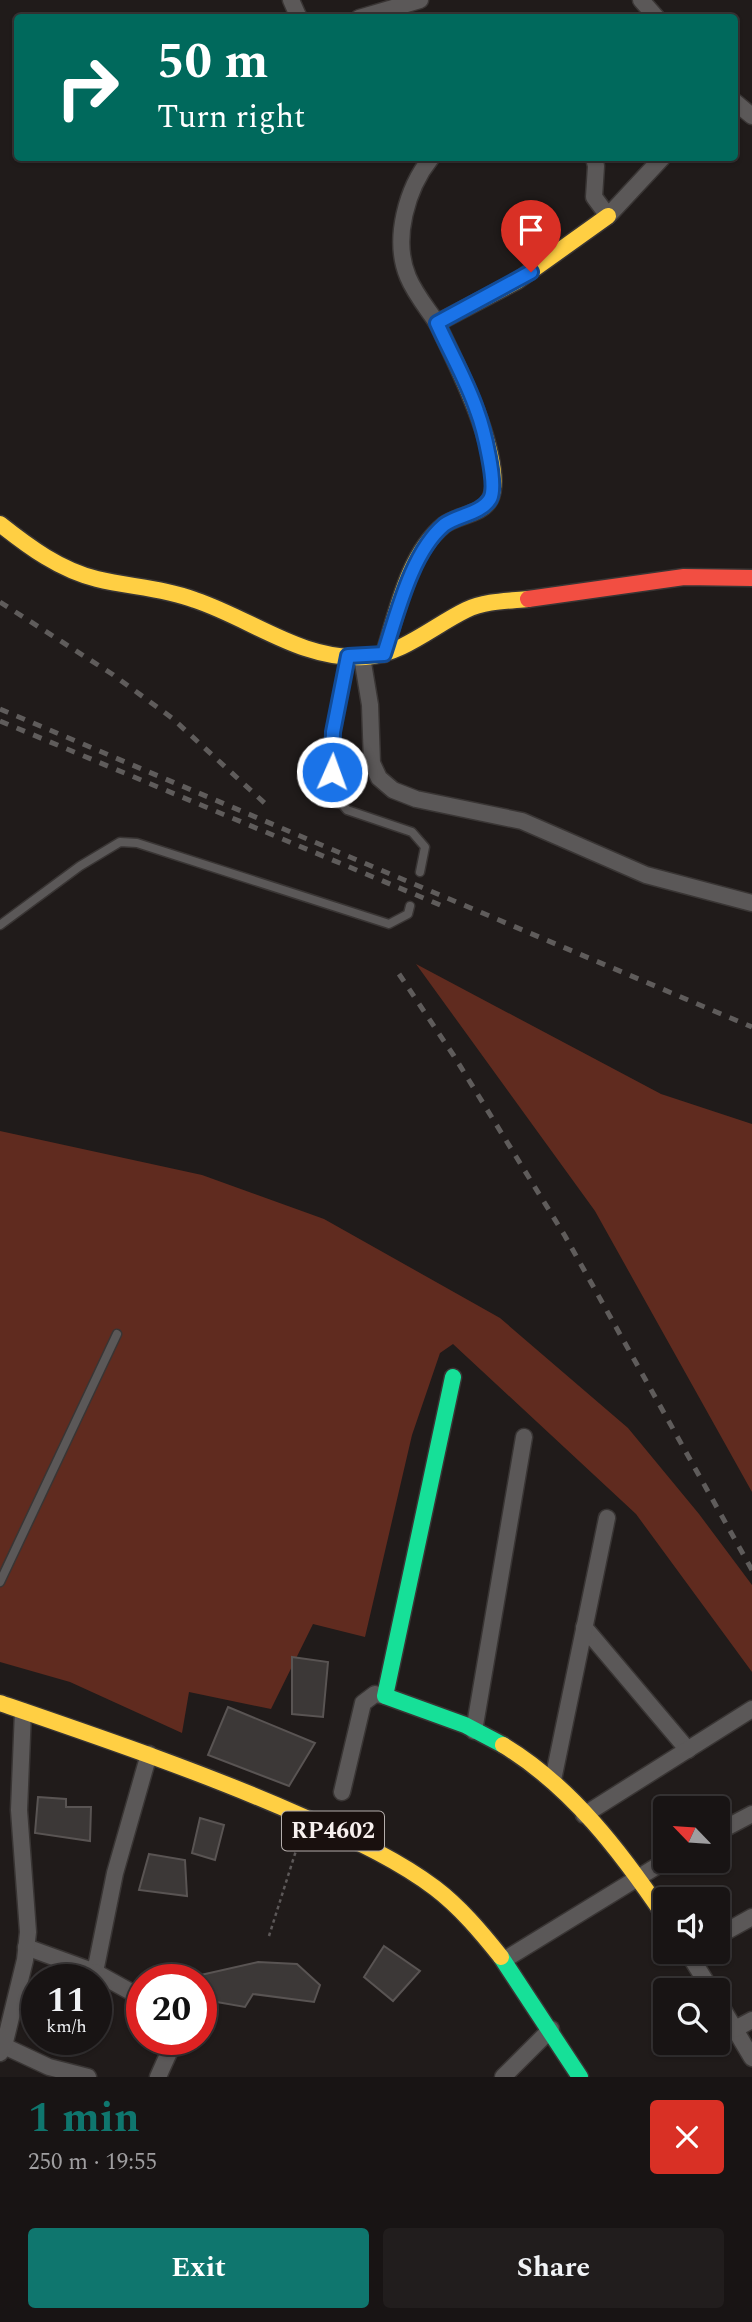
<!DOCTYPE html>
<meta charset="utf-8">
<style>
body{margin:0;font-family:Spectral,serif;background:#211d1d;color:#f1f3f6;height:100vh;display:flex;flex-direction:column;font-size:26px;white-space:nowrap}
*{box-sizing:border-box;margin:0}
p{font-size:23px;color:#9f9ea0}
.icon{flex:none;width:38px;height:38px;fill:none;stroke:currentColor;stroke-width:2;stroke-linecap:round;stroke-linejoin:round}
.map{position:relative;height:2077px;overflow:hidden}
.side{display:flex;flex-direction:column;background:#181414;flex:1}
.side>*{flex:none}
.top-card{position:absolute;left:14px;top:14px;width:724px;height:147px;border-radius:7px;box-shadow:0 2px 5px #0004,0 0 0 2px #363334;background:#00695c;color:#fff;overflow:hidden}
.needle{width:46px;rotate:295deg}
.controls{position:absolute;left:653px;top:1796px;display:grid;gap:14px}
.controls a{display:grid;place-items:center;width:77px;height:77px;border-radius:7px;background:#181414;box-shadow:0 2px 5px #0004,0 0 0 2px #363334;font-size:35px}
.speed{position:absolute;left:21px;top:1964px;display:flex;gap:14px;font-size:35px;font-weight:700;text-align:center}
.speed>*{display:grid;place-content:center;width:91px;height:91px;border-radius:50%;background:#181414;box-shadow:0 2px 5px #0004,0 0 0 2px #363334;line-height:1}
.speed small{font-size:18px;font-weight:400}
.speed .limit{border:10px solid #d22;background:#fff;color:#111}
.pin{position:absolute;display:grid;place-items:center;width:60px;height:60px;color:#fff;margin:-72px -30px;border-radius:50% 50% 50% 0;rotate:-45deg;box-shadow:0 0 7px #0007}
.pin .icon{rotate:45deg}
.me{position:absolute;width:77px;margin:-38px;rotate:2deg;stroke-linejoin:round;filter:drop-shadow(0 0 5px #0008)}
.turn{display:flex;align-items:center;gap:24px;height:147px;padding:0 28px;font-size:32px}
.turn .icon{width:91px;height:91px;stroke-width:2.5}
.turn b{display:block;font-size:49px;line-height:60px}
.round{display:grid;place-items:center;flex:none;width:74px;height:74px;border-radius:7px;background:#211d1d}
.overview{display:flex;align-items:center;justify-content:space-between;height:119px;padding:0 28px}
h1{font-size:42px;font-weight:700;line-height:52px;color:#0f766e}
.cta{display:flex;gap:14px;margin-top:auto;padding:14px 28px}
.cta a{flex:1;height:80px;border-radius:7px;background:#0f766e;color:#fff;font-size:28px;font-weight:700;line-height:80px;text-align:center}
.cta a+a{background:#211d1d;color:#f1f3f6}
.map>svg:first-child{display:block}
</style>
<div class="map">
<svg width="752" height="2077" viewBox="0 0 752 2077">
<rect width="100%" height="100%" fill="#201b1a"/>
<!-- green -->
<g fill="#602b1f">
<polygon points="416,964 661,1094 752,1124 752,1492 595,1211"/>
<polygon points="0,1131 202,1175 324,1219 500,1318 628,1428 699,1514 752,1585 752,1672 636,1514 453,1344 440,1353 412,1435 365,1637 313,1624 271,1709 189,1692 182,1733 70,1682 0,1662"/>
</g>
<!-- building -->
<g fill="#3c3837" stroke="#595453" stroke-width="2">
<polygon points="292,1657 328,1662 323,1717 292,1714"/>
<polygon points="228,1707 315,1743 289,1786 208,1755"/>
<polygon points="38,1797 66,1799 66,1807 91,1807 90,1841 35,1833"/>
<polygon points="200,1818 224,1825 215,1860 192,1853"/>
<polygon points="149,1854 185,1860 187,1896 139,1890"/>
<polygon points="384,1946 420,1971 393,2001 364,1977"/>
<polygon points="258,1962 297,1964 320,1985 314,2002 253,1994 245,2007 211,2001 201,2003 201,1979 183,1979"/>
</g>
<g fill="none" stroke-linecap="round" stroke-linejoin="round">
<defs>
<g id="lane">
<polyline points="348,658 333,732 331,791 347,810 412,832 425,847 420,872"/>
<polyline points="0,925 80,866 120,842 137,843 389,924 408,914 410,906"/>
<polyline points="0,1582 117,1334"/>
</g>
<g id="street">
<polyline points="291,0 299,18"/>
<polyline points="641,0 657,18"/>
<polyline points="359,18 420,0"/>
<polyline points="735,102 752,116"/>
<path d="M431,158C407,188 392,239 408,277C415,294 427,308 437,323"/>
<polyline points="594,158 596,166 594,197 608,216 662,158"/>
<polyline points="362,657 370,705 372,763 379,778 393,790 416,799 522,821 646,875 752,903"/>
<polyline points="584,1627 688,1750"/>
<polyline points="474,1731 524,1437"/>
<polyline points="553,1780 607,1518"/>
<polyline points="342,1792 363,1703 375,1694 385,1696"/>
<polyline points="584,1815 752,1709"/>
<polyline points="718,1832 752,1814"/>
<polyline points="718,1936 752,1917"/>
<polyline points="26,1947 95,1972 115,1873 149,1754"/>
<polyline points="687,1951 711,1990"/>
<polyline points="504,1960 667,1860"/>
<polyline points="95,1972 142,1998"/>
<polyline points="718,2001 752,2058"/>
<polyline points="735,2029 752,2020"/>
<polyline points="4,2046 49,2067 88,2077"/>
<polyline points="0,2053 4,2046 25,1960 28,1932 19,1810 23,1711"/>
<polyline points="158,2077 175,2039"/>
<polyline points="503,2077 551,2029"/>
</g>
<g id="fast">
<polyline points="453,1377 385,1696 465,1725 503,1745"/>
<polyline points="501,1957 580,2077"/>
</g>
<g id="slow">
<path d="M0,524C29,547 60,570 97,579C130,587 163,588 195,600C252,619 302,661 365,657C403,654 433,626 466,610C485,601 507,601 528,599"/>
<path d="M384,654C397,612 408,554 444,525C457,515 482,515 490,499C508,464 453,357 437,323L517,281L608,216"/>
<path d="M0,1703C102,1738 205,1773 304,1817C349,1838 395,1858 435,1888C460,1907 481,1932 501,1957"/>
<path d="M503,1745C571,1786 621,1852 665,1917"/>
</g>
<polyline id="jam" points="528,599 684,577 752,578"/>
</defs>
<!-- lane casing -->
<use href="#lane" stroke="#393534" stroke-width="11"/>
<!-- street casing -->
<use href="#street" stroke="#393534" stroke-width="19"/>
<!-- fast casing -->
<use href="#fast" stroke="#393534" stroke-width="19"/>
<!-- slow casing -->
<use href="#slow" stroke="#393534" stroke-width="19"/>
<!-- jam casing -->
<use href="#jam" stroke="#393534" stroke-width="19"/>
<!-- path -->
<polyline stroke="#5c5858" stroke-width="2.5" stroke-dasharray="3.5 3.5" stroke-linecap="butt" points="269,1936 300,1838"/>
<!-- lane -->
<use href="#lane" stroke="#5b5858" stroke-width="8"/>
<!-- street -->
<use href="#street" stroke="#5b5858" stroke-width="16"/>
<!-- fast -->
<use href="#fast" stroke="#16e098" stroke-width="16"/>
<!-- slow -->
<use href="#slow" stroke="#ffcf43" stroke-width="16"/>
<!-- jam -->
<use href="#jam" stroke="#f24e42" stroke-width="16"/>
<!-- rail -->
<g stroke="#5f5c5b" stroke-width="5" stroke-dasharray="9 9" stroke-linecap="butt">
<polyline points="0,602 112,674 172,718 270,808"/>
<polyline points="0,709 752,1027"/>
<polyline points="0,721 445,907"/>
<polyline points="399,974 454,1056 565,1236 752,1570"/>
</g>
</g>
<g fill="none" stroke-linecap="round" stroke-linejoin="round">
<defs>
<path id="route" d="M332,772L333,732L348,656L384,654C397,615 411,553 444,525C457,515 481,514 490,499C498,485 483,427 477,411C467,381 450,352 437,323L531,272"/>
</defs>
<!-- route casing -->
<use href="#route" stroke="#114b97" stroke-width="18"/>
<!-- route -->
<use href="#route" stroke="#1a73e8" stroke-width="12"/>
</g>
<g text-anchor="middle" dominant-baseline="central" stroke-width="7" stroke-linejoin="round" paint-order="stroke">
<!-- shield labels -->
<rect fill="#19100e" stroke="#b4adab" stroke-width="2" x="282" y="1811.5" width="102" height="39" rx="5"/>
<g font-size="23" font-weight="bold" fill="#f7f0ee">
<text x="333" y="1831">RP4602</text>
</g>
</g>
</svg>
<div class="controls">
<a><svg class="needle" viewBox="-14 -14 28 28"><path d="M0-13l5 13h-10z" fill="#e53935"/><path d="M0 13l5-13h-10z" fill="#9f9ea0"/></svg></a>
<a><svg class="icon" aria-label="sound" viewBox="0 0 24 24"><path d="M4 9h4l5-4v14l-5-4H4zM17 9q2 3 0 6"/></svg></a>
<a><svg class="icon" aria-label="search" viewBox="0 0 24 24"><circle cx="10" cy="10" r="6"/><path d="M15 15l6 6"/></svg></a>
</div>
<div class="speed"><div>11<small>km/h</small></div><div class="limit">20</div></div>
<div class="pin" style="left:531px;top:272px;background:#d93025"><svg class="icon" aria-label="arrive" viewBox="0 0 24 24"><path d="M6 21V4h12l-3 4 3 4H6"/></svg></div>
<svg class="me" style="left:332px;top:772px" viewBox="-20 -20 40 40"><circle r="17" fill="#1a73e8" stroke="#fff" stroke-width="3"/><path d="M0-11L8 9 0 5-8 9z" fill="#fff"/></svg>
<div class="top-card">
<div class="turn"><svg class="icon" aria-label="right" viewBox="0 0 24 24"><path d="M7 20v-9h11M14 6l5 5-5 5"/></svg><div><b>50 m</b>Turn right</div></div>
</div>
</div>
<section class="side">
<div class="overview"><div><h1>1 min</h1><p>250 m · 19:55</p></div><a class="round" style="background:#d93025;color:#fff"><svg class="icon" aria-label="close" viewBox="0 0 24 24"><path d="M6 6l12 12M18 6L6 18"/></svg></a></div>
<div class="cta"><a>Exit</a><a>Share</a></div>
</section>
